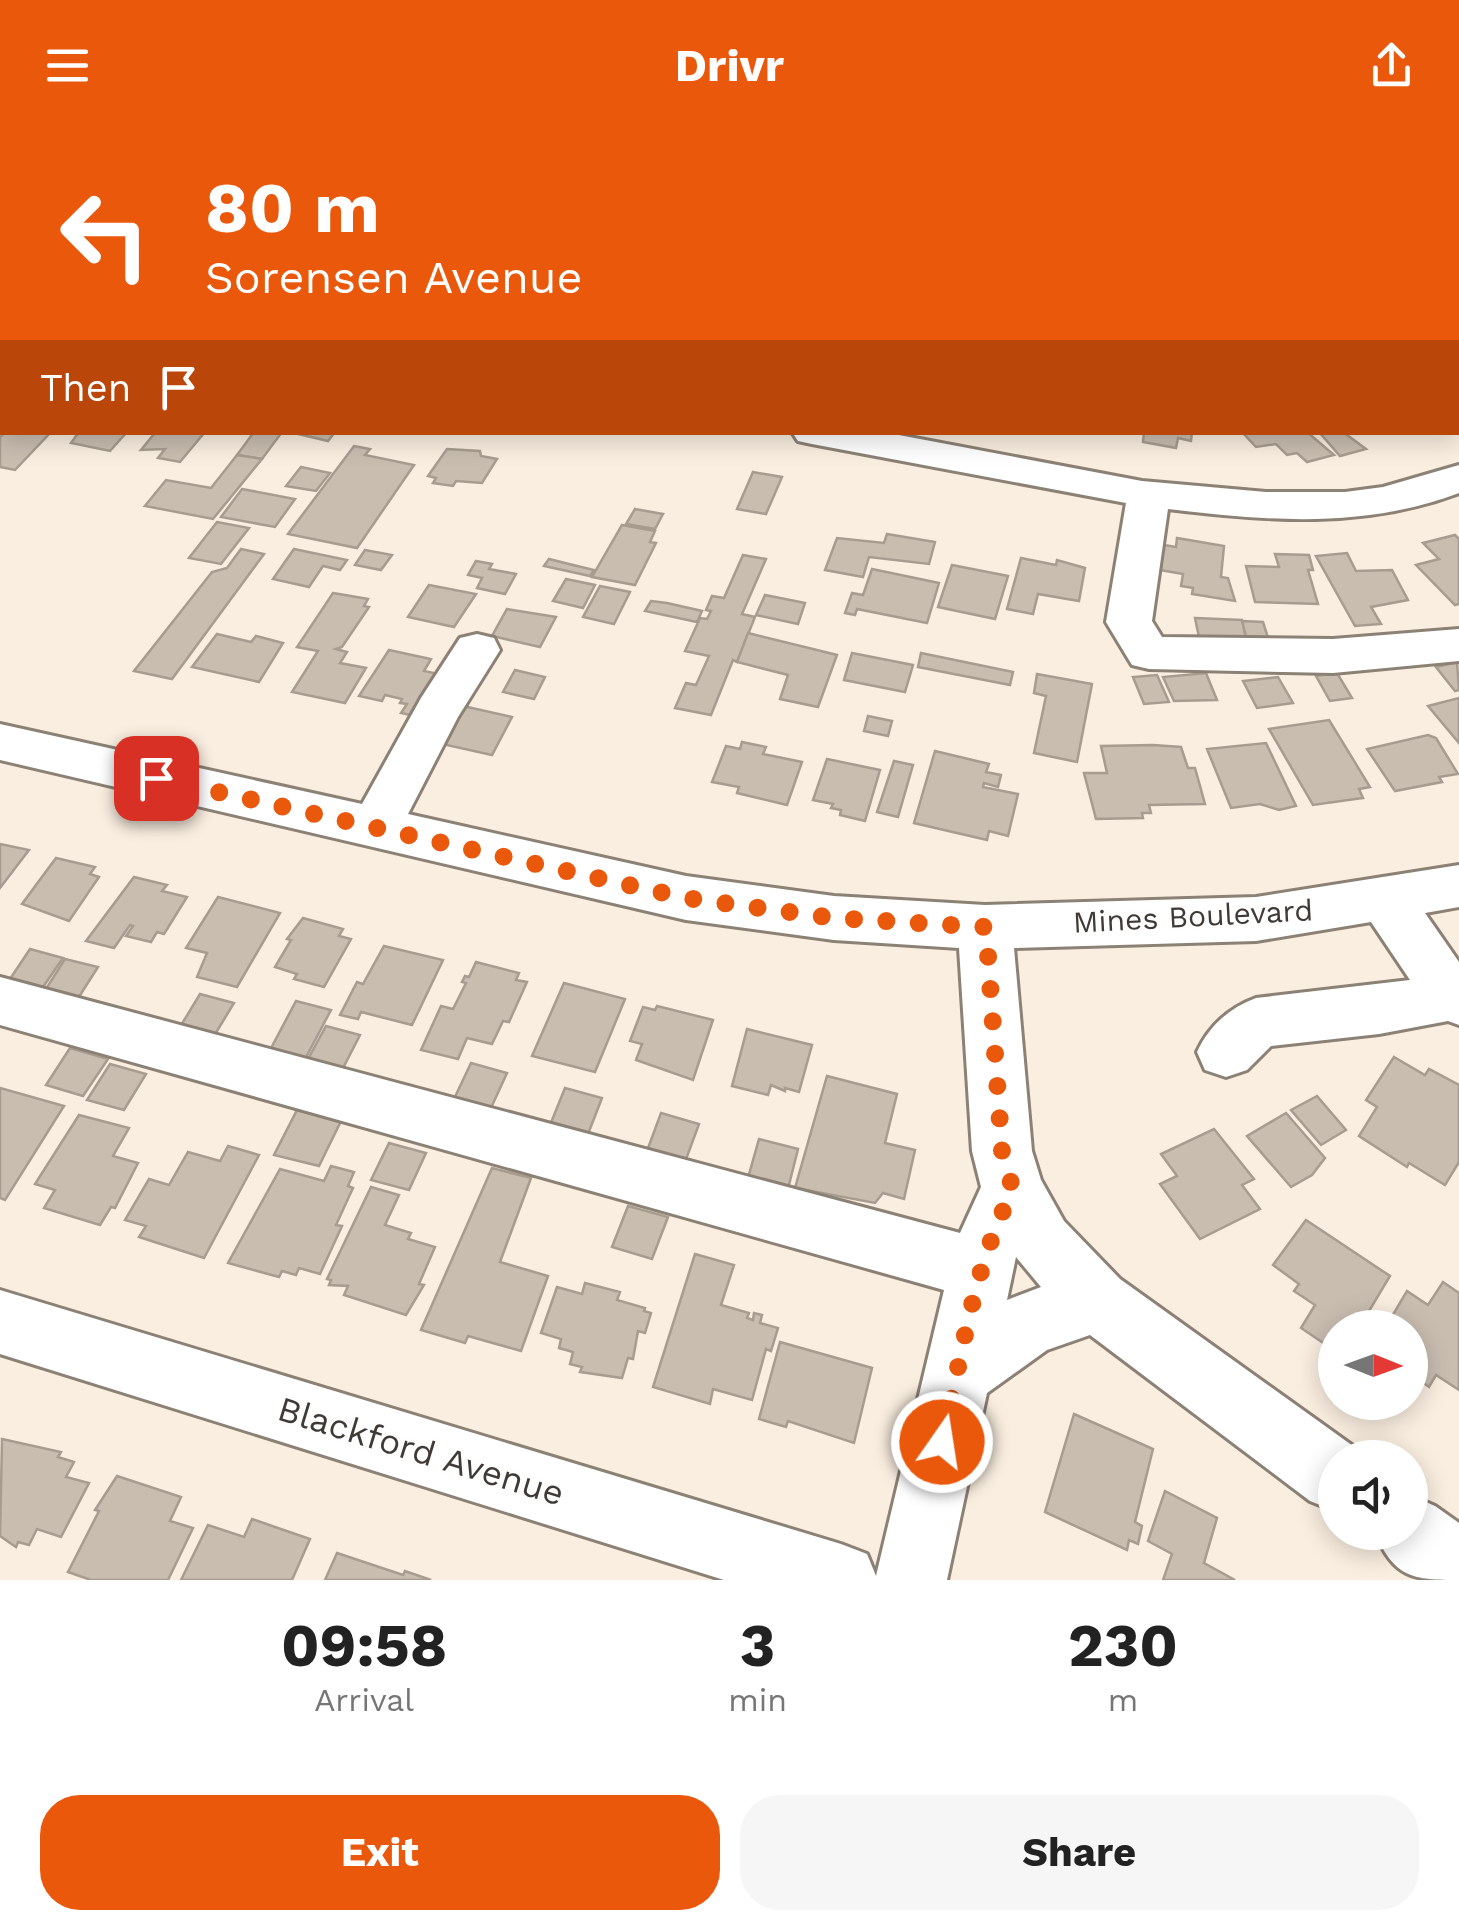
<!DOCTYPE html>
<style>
body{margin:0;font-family:"Work Sans",sans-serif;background:#f6f6f6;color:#222;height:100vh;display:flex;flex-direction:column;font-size:38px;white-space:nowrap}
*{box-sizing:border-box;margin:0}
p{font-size:32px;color:#767676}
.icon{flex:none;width:55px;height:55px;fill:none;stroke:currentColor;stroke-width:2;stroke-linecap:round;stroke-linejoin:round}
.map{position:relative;height:1450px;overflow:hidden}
.side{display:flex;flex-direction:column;background:#fff;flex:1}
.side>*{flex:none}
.top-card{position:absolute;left:0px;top:0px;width:1460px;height:305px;box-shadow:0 5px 25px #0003;background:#ea580c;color:#fff;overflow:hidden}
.needle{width:65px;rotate:91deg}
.buttons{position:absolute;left:1318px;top:1180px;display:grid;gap:20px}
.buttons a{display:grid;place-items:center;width:110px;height:110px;border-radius:50%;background:#fff;box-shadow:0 5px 25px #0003;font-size:50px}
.pin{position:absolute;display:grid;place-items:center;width:85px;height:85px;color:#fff;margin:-42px;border-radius:20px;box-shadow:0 5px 15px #0006}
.me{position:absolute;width:110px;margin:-55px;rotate:13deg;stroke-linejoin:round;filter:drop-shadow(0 0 8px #0008)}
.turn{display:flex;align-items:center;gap:35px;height:210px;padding:0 40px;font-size:45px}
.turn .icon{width:130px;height:130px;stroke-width:2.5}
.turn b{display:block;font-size:70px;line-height:85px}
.then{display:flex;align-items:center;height:95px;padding:0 40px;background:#0003;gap:20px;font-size:38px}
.eta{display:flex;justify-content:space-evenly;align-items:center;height:170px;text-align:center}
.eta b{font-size:60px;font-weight:700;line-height:70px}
.primary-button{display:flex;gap:20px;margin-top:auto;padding:20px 40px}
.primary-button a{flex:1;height:115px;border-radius:40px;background:#ea580c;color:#fff;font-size:40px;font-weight:700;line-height:115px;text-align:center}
.primary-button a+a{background:#f6f6f6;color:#222}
header{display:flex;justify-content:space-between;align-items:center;height:130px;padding:0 40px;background:#ea580c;color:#fff;font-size:45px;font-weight:700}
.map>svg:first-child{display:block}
</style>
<header><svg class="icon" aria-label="menu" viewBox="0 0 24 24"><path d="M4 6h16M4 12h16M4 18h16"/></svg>Drivr<svg class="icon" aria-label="share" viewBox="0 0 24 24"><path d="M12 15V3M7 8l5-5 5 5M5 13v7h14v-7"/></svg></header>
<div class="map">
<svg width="1459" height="1450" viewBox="0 0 1459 1450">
<rect width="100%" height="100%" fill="#faeee0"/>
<!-- building -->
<g fill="#c9bdb0" stroke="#a79c8f" stroke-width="2.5">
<polygon points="16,0 113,0 13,2"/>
<polygon points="533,0 627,0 645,2 531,2"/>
<polygon points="672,0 790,0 808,2 690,2"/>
<polygon points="6,302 51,302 15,340 0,337 0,307"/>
<polygon points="127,302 110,321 71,313 79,302"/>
<polygon points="205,302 180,332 158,328 165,319 141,320 154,304 149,302"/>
<polygon points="254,302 282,302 262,329 237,325"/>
<polygon points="290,302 335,302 328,311"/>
<polygon points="1144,302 1192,302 1191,311 1178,308 1176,318 1143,312"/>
<polygon points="1242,302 1307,302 1334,325 1307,332 1297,323 1287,325 1276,314 1256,317"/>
<polygon points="1319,302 1343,302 1366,319 1340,326"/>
<polygon points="354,316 370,319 365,325 414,335 357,418 288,404"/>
<polygon points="447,319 480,321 481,326 497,329 482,353 456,351 453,356 433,353 436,348 428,346"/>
<polygon points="237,325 262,329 213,389 145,376 166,350 211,358"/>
<polygon points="301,337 330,343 316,361 286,356"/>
<polygon points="753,342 782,347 766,384 737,379"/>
<polygon points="242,359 295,369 275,397 221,387"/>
<polygon points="635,379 663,384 655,399 626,394"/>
<polygon points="217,392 249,398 221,434 189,428"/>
<polygon points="622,395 655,401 650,412 656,413 635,455 592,447"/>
<polygon points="887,404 935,412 929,434 869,427 863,447 825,440 837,408 884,413"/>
<polygon points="1455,405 1459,409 1459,474 1455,475 1416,435 1439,429 1423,413"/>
<polygon points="1177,408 1224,416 1221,447 1228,448 1235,471 1192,464 1193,458 1181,456 1183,444 1154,439 1158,414 1176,417"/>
<polygon points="241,419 264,424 172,549 134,541 212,442 227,438"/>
<polygon points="294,419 347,430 340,440 323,436 309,457 273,449"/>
<polygon points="365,420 392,425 381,440 355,435"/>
<polygon points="1347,423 1356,441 1392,440 1408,470 1371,477 1381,494 1355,496 1316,426"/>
<polygon points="1275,424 1309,425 1313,440 1308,440 1318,474 1255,472 1246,436 1279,437"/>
<polygon points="743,425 766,429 742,484 755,487 737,532 733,530 711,585 675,578 686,553 696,555 709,526 685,521 700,488 707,489 711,481 706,480 712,466 724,468"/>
<polygon points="1021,428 1056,435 1057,430 1085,438 1079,471 1038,464 1033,484 1007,479"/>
<polygon points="549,429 569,434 594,440 590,446 544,436"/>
<polygon points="476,431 492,434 489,439 516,444 505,464 477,458 482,448 468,445"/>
<polygon points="952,435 1008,446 995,489 938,477"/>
<polygon points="872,439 939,453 927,493 857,479 855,485 845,483 852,463 863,465"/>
<polygon points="566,449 595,455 583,478 553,471"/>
<polygon points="429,455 476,464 454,497 408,487"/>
<polygon points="600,456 630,462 614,494 583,487"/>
<polygon points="333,463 368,469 364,476 369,477 342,517 336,519 347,522 340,533 366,538 345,573 292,562 318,521 297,517"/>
<polygon points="765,465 805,473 798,494 756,485"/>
<polygon points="651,471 667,473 702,481 697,492 645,481"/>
<polygon points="507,479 556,487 540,517 492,506"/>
<polygon points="1195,488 1242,490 1247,513 1200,512"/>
<polygon points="1242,491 1263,492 1269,511 1247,510"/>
<polygon points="748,503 837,525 818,577 780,569 788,545 737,532"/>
<polygon points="217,504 251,512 256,506 283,513 259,552 192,537"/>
<polygon points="389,520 431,529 424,541 448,546 424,588 401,583 407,574 400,573 402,569 385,565 382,571 359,566"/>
<polygon points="852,523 913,535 905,562 844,550"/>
<polygon points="921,523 1013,542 1010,555 918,537"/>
<polygon points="1457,532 1459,560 1455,561 1436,537"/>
<polygon points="515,540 545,547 534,569 503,562"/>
<polygon points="1206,543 1217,570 1174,571 1163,547"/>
<polygon points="1337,543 1352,568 1330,571 1316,546"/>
<polygon points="1037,544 1092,554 1077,632 1034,623 1046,566 1034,563"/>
<polygon points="1157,545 1169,572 1144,574 1133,547"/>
<polygon points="1278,547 1293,573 1257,578 1243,551"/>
<polygon points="1459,568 1459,613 1428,576"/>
<polygon points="463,576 512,587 492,625 442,614"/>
<polygon points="868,586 892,591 888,606 864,601"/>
<polygon points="1329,590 1370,657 1359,659 1363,668 1313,675 1269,599"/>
<polygon points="1428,605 1436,608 1458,644 1439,647 1442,652 1395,661 1367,619"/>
<polygon points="742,612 766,617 763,624 802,632 787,675 737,663 739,657 712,652 726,616 740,619"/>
<polygon points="1266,613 1296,676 1279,680 1260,674 1231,678 1207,619"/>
<polygon points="1153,615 1181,617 1188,638 1195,638 1205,674 1149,675 1151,683 1142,683 1143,688 1096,689 1084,643 1107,643 1101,616"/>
<polygon points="935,621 989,634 986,642 1001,645 998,657 984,653 983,657 1018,664 1008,706 989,701 987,710 914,693"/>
<polygon points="827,629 880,640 865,691 840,685 841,680 831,678 833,674 813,670"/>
<polygon points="894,631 913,635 898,687 877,682"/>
<polygon points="0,714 29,720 0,758"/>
<polygon points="56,728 95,737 90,744 99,747 69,791 22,774"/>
<polygon points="134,747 167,755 162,761 187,767 164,804 157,802 151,812 126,806 133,796 130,795 114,818 86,811"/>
<polygon points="218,767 280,783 237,857 197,847 207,823 186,818"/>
<polygon points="303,788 343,799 339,806 351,809 324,857 294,849 297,844 275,837 291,810 287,809"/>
<polygon points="384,816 443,830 412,895 361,882 358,889 340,885 357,852 363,854"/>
<polygon points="30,819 63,828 41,860 8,852"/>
<polygon points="65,829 98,837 77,870 44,862"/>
<polygon points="476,832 519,843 516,850 527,852 509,892 503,891 492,914 467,908 458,929 421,920 441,876 453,879 466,853 462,852 465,846 469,847"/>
<polygon points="564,853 625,869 595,942 532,926"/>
<polygon points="200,864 234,873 214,906 180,897"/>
<polygon points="296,871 331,880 304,931 269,922"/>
<polygon points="657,876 713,890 693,950 636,930 642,914 630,911 643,877 655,880"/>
<polygon points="326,896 360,905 342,940 307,931"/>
<polygon points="747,899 812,915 799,962 785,958 785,961 771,955 768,965 732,956"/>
<polygon points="70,918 108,929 83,966 46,955"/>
<polygon points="1394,927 1425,945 1429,939 1459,955 1459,1032 1445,1055 1409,1033 1407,1037 1359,1006 1377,977 1366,970"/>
<polygon points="471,933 507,943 490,980 454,969"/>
<polygon points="110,934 146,944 124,980 87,970"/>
<polygon points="827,946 897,964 885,1013 915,1020 904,1069 883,1063 875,1073 795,1058"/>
<polygon points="0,958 64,976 5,1070 0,1068"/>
<polygon points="565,958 602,968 588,1004 550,995"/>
<polygon points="1317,966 1346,1000 1321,1015 1291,980"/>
<polygon points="297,980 341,991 319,1036 274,1025"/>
<polygon points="661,983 699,994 685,1032 647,1021"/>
<polygon points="1286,983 1325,1028 1312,1045 1291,1057 1247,1006"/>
<polygon points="79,985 129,998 113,1026 138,1033 115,1078 111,1077 100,1095 44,1078 55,1060 35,1054"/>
<polygon points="1214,999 1254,1049 1242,1055 1260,1079 1200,1109 1160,1054 1177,1046 1161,1024"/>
<polygon points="759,1009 798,1019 788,1059 748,1048"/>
<polygon points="389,1013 426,1023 409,1060 371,1050"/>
<polygon points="228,1016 259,1025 204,1128 139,1107 146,1096 125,1090 149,1049 169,1055 188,1022 220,1031"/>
<polygon points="331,1036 354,1042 348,1056 353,1058 336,1095 342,1096 320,1144 299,1138 296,1145 282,1141 279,1147 228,1133 280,1039 324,1051"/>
<polygon points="492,1038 531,1048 500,1132 548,1146 521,1221 468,1206 465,1213 421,1200"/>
<polygon points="371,1057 399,1065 385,1095 411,1103 408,1109 435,1117 419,1154 424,1155 406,1185 344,1165 348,1156 329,1155 331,1150 327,1149"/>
<polygon points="628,1076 668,1087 652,1129 612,1117"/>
<polygon points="1306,1090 1390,1146 1359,1198 1335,1198 1335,1221 1301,1198 1315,1175 1294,1161 1299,1154 1273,1135"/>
<polygon points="695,1124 734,1135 721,1175 749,1183 747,1188 753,1190 754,1183 762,1185 760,1193 778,1198 771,1221 766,1219 752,1270 713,1259 710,1274 653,1257"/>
<polygon points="1443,1152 1459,1163 1459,1260 1436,1245 1429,1257 1418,1249 1410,1263 1410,1198 1385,1198 1407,1161 1428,1175"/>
<polygon points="585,1153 620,1162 617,1170 645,1178 644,1181 651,1183 645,1203 638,1201 633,1229 628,1228 622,1248 580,1242 582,1237 570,1234 573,1222 559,1218 561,1209 541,1203 557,1157 582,1164"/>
<polygon points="780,1212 872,1238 854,1313 788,1291 786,1297 759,1289"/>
<polygon points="1074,1284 1153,1319 1135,1392 1142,1396 1138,1414 1129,1410 1127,1420 1045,1382"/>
<polygon points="2,1309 61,1322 58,1327 74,1332 66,1347 89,1353 61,1407 37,1399 29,1415 18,1412 16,1417 0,1406"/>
<polygon points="117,1346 181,1367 170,1391 193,1398 168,1450 91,1450 68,1442 99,1381 95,1380"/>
<polygon points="1165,1361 1217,1388 1204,1433 1235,1450 1163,1450 1172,1424 1148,1411"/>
<polygon points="252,1389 310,1409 292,1450 181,1450 208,1395 244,1407"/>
<polygon points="337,1423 403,1445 405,1441 431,1450 325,1450"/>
</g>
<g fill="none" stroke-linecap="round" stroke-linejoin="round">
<defs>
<g id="minor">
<polygon points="831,0 881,0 882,2 833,2"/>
<polygon points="971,0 1009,0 1010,2 973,2"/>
<polygon points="1135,0 1173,0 1174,2 1137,2"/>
<polygon points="0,18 2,19 2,39 0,38"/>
<polygon points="1458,110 1459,111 1459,134 1458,133"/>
<polygon points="0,147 2,148 2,170 0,169"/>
<polygon points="1458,244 1459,244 1459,269 1458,268"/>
<path d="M792,302H883L1142,351L1266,362H1345L1383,357L1459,335V363C1364,399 1267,391 1168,379L1152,491L1162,507L1333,509L1459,499V531L1333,543L1149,539L1132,535L1106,492L1126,373L812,314L798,311Z"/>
<path d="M477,504L494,508L500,520L458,587L408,684L686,746L834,766L985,775L1256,767L1459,735V777L1425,783L1459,832V895L1448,891L1379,904L1271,916L1247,940L1226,947L1205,940L1197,922C1209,896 1229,878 1256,868L1410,850L1371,792L1256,811L1014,818L1032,1021L1041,1050L1064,1091L1120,1149L1360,1321L1362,1328H1335V1381L1310,1371L1090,1205L1047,1220L987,1263L947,1450H724L0,1224V1160L841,1414L867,1424L876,1446L944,1160L0,895V847L960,1103L981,1057L972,1021L959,818L834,810L686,790L0,630V594L362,674L421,568L460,508ZM1016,1127L1041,1157L1007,1170Z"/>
<path d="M1410,1365L1435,1376L1459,1393V1450C1413,1450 1394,1448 1375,1402H1410Z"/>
</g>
</defs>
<!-- minor casing -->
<use href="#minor" stroke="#8c8175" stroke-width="6"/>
<!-- minor -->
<use href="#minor" fill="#fff" fill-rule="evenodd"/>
</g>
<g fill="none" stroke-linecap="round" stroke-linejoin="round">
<!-- route -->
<path stroke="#ea580c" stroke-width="18" stroke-dasharray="0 32.4" d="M156,648L686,768L834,788L986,797L1002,1021L1013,1060C973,1137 962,1227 942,1312"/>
</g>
<g text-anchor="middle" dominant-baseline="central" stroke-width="8" stroke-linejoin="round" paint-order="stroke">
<!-- street labels -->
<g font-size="30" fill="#3f3a35" stroke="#fefefe">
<text transform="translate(1193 786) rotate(-3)">Mines Boulevard</text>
</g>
<!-- near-street labels -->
<g font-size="35" fill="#3f3a35" stroke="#fefefe">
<text transform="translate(421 1321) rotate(17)">Blackford Avenue</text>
</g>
</g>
</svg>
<div class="buttons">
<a><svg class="needle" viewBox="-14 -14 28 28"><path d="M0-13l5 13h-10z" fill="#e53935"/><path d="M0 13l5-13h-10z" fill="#767676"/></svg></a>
<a><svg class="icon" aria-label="sound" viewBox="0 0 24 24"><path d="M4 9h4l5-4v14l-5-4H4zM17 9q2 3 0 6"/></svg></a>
</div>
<div class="pin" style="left:156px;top:648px;background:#d93025"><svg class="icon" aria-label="arrive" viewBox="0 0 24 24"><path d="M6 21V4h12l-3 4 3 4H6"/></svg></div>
<svg class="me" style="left:942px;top:1312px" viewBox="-20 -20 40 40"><circle r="17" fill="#ea580c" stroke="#fff" stroke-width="3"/><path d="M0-11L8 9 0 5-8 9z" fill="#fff"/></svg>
<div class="top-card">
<div class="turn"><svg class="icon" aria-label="left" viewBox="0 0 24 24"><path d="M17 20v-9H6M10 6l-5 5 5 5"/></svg><div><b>80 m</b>Sorensen Avenue</div></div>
<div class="then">Then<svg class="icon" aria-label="arrive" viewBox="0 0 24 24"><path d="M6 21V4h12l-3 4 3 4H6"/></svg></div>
</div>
</div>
<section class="side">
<div class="eta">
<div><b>09:58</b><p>Arrival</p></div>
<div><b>3</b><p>min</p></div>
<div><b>230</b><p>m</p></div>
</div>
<div class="primary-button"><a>Exit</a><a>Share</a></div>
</section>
